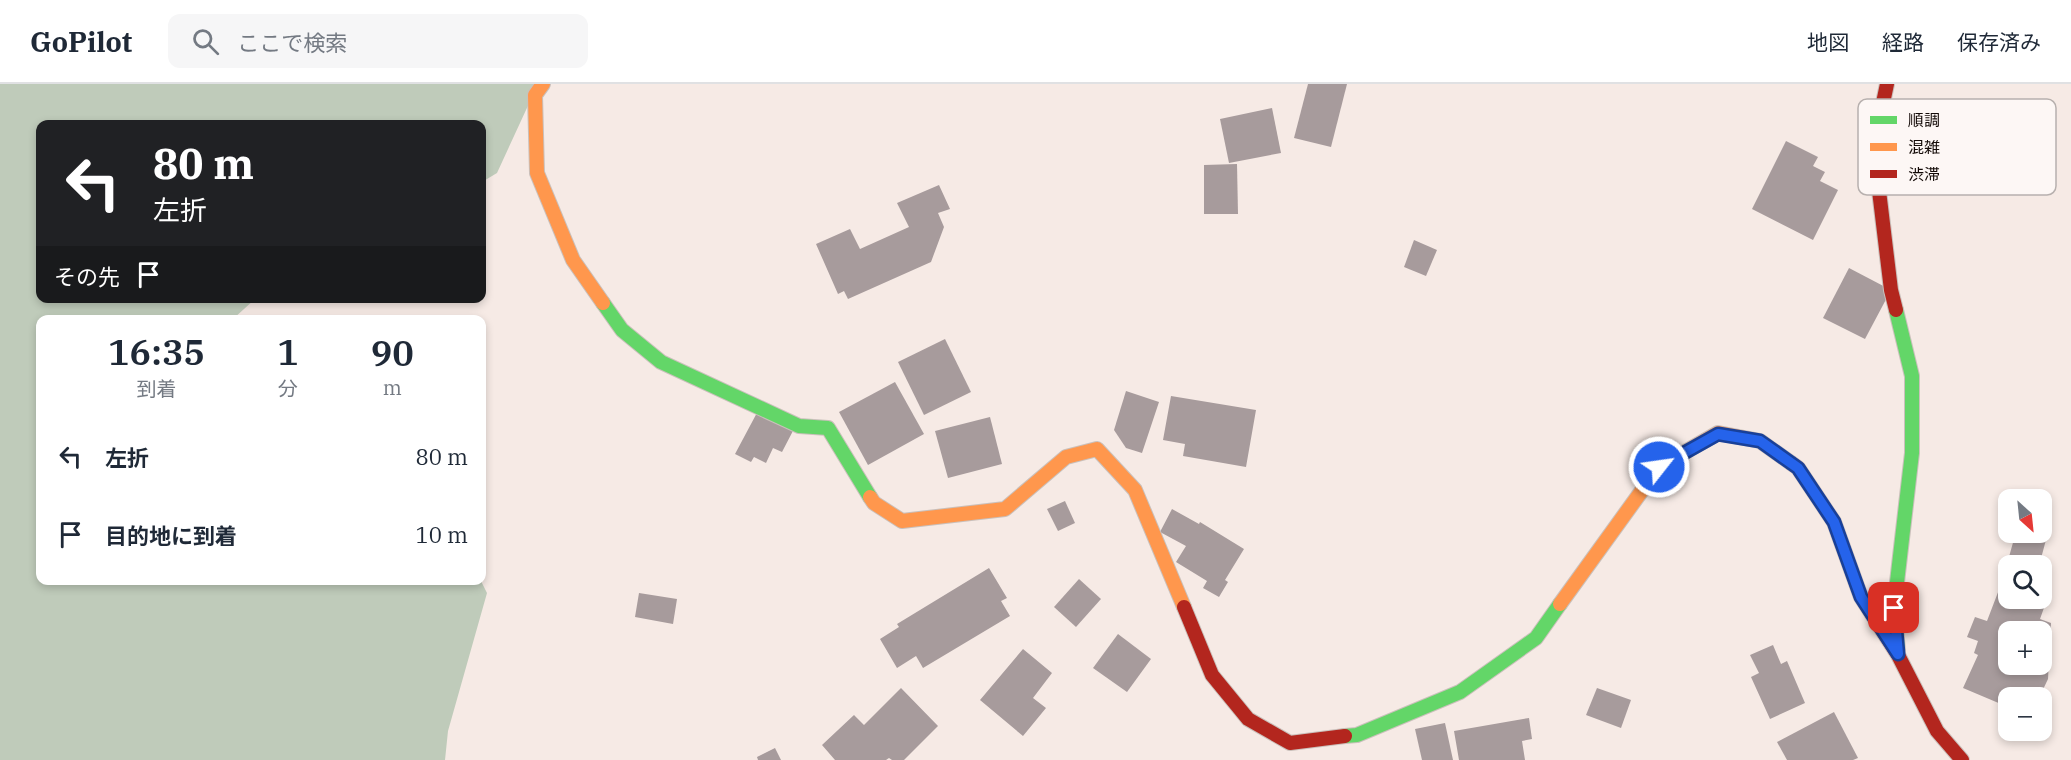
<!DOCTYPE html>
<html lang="ja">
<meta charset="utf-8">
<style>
body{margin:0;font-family:"IBM Plex Serif","Noto Sans JP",serif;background:#f6f6f7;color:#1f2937;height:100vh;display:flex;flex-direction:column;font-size:22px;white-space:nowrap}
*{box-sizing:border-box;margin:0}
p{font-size:20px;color:#747a83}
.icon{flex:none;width:33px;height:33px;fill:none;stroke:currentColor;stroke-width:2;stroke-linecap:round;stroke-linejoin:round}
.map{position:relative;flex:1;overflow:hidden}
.side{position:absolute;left:36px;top:231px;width:450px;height:270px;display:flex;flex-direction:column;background:#fff;border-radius:12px;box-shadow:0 3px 9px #0003}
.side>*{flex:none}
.banner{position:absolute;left:36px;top:36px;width:450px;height:183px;border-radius:12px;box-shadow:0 3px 9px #0003;background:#202124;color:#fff;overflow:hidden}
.needle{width:39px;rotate:153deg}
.controls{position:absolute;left:1998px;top:405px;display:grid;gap:12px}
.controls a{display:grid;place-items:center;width:54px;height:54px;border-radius:12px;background:#fff;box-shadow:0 3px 9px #0003;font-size:30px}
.pin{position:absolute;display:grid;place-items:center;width:51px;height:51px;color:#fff;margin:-26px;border-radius:12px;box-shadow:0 3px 9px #0006}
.me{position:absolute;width:66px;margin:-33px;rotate:60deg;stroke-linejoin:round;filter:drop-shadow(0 0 4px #0008)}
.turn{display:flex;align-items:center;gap:21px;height:126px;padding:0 18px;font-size:27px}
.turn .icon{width:78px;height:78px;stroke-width:2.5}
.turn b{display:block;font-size:42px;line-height:51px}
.then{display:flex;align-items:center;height:57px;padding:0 18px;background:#0003;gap:12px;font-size:22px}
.eta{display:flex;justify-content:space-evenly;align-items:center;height:102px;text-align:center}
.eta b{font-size:36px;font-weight:600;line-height:42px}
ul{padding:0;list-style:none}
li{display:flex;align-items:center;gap:18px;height:78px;padding:0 18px}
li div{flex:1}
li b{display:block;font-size:22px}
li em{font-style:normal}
header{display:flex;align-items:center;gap:36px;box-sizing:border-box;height:84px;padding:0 30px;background:#fff;border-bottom:2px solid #e0e1e3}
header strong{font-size:28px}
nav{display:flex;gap:33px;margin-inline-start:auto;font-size:21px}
.search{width:420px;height:54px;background:#f6f6f7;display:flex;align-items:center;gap:15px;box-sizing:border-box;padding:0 21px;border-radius:12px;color:#747a83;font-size:22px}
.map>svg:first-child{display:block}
</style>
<header>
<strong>GoPilot</strong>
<div class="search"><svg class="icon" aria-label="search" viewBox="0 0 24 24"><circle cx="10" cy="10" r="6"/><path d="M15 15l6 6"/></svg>ここで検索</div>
<nav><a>地図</a><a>経路</a><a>保存済み</a></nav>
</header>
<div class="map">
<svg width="2071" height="676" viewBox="0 0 2071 676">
<rect width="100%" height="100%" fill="#f6eae5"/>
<!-- forest -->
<polygon fill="#bfcbba" points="0,0 538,0 497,89 482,98 482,40 40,40 40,214 255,215 233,235 40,236 40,496 481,497 487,509 448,647 445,676 0,676"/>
<!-- building -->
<g fill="#a79b9c" fill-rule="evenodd">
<polygon points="1308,0 1347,0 1331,63 1294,54"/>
<polygon points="1272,24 1281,69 1229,79 1220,35"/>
<polygon points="1786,57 1818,73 1813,82 1825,88 1820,97 1838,106 1813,156 1752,125"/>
<polygon points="1237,80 1238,130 1204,130 1204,81"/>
<polygon points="939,101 950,125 938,129 944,143 931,178 848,215 844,207 838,210 816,160 850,145 860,165 909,143 897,119"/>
<polygon points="1414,156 1437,166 1426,192 1404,183"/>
<polygon points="1849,184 1891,206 1865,255 1823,234"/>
<polygon points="945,255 971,308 924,331 898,278"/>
<polygon points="895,298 924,350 868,381 839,328"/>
<polygon points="1126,307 1159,318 1142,369 1126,364 1114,346"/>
<polygon points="1171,312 1256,326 1246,383 1183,372 1185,360 1163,356"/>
<polygon points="759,325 795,343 782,368 773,364 766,379 754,373 751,378 735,370"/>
<polygon points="990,333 1002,380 948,394 935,347"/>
<polygon points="1065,417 1075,439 1058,447 1047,425"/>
<polygon points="1172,425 1199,440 1200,438 1244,465 1225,496 1228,498 1219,513 1203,504 1207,497 1176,478 1186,462 1160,448"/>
<polygon points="2016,448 2035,448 2047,452 2039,482 2008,482 2008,496 2003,494"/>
<polygon points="989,484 1007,514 1001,517 1010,532 923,584 916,572 897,584 880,555 899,543 897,540"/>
<polygon points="1079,495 1101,515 1076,543 1054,523"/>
<path d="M2000,503L2008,506V514H2029L2045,521L2040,535L2051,539L2048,595L2039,614H2008V623L1963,604L1978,571L1974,569L1978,557L1967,553L1975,533L1987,537ZM2008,548H2042V580H2008Z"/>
<polygon points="639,509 677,515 673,540 635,533"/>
<polygon points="1118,550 1151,575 1127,608 1093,584"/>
<polygon points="1773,561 1781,580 1787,577 1805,619 1770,635 1751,593 1759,589 1750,571"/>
<polygon points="1023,565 1052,589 1033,614 1046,624 1023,652 980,616"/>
<polygon points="901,604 938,642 904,676 892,676 889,674 886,676 835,676 822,661 854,631 864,641"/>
<polygon points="1597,604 1631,616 1621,644 1586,631"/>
<polygon points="1834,628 1858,674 1853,676 1787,676 1777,658"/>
<polygon points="1529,634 1532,655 1522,657 1525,676 1459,676 1454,647"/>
<polygon points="1445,639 1453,676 1422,676 1415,645"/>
<polygon points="775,664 781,676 758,676 757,673"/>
</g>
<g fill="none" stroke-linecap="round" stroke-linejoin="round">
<defs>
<g id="fast">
<polyline points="603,219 622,246 661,278 799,342 828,344 870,413"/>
<polyline points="1896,226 1912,292 1912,369 1894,524 1898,566"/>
<polyline points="1345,652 1357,651 1460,608 1536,554 1560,520"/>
</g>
<g id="slow">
<polyline points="543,0 535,11 537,89 573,176 603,219"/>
<polyline points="870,413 874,419 902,437 1005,425 1066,373 1097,365 1135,406 1184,523"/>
<polyline points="1560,520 1659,383 1718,349 1760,357 1791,379"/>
</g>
<g id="jam">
<polyline points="1887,0 1880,33 1877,90 1891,206 1896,226"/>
<polyline points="1791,379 1798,384 1834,438 1861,513 1898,571 1937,647 1962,676"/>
<polyline points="1184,523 1212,591 1248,635 1290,659 1345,652"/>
</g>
</defs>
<!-- fast casing -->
<use href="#fast" stroke="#cac0bb" stroke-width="16"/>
<!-- slow casing -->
<use href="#slow" stroke="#cac0bb" stroke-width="16"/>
<!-- jam casing -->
<use href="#jam" stroke="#cac0bb" stroke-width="16"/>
<!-- fast -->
<use href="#fast" stroke="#63d668" stroke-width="14"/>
<!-- slow -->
<use href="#slow" stroke="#ff974d" stroke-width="14"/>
<!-- jam -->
<use href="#jam" stroke="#b3261e" stroke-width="14"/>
</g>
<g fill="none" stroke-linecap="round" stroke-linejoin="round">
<defs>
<polyline id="route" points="1659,383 1718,350 1760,357 1798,384 1834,438 1861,513 1898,570 1894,524"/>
</defs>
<!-- route casing -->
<use href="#route" stroke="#184099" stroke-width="15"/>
<!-- route -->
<use href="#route" stroke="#2563eb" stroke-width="10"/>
</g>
<!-- legend -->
<rect x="1858" y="15" width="198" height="96" rx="9" fill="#fdf7f5" stroke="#b7b0ae" stroke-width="1.5"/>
<rect x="1870" y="32" width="27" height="8" fill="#63d668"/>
<rect x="1870" y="59" width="27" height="8" fill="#ff974d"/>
<rect x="1870" y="86" width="27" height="8" fill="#b3261e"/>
<g font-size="16" fill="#130a07">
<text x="1908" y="42">順調</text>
<text x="1908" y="69">混雑</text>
<text x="1908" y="96">渋滞</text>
</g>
</svg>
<div class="controls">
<a><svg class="needle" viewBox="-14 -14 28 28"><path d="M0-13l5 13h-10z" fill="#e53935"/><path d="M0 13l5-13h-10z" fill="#747a83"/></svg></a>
<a><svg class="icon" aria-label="search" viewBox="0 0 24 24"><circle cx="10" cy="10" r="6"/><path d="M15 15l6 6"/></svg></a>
<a>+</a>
<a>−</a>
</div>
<div class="pin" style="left:1894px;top:524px;background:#d93025"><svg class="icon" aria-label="arrive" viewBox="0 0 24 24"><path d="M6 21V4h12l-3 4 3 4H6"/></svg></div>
<svg class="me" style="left:1659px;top:383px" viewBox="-20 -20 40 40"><circle r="17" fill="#2563eb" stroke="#fff" stroke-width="3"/><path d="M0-11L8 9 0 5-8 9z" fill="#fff"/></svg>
<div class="banner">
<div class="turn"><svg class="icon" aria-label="left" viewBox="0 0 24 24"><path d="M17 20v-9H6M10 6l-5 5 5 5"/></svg><div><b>80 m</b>左折</div></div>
<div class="then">その先<svg class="icon" aria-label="arrive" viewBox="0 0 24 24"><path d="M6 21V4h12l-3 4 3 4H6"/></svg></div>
</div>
<section class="side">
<div class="eta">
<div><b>16:35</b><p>到着</p></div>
<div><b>1</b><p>分</p></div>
<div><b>90</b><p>m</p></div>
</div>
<ul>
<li><svg class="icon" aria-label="left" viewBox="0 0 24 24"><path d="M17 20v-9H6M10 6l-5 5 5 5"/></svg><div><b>左折</b></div><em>80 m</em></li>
<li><svg class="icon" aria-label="arrive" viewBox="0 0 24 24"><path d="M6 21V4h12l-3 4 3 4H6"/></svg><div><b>目的地に到着</b></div><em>10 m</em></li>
</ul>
</section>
</div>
